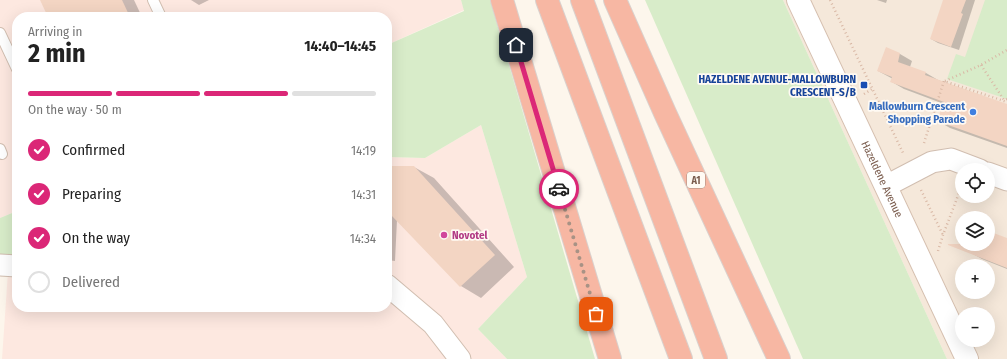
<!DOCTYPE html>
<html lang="en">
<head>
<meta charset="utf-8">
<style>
	body { margin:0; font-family:"Fira Sans Condensed",sans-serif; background:#f2f2f2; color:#222; height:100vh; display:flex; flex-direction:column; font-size:15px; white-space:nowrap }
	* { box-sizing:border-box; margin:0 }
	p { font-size:13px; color:#767676 }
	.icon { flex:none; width:22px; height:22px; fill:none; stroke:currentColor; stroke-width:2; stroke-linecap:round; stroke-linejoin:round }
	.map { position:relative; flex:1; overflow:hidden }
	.details { position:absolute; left:12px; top:12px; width:380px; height:300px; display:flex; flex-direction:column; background:#fff; border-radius:16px; box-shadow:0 4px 16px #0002 }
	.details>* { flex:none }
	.controls { position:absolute; left:955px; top:163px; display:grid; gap:8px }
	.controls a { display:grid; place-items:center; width:40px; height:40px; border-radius:50%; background:#fff; box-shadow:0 4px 16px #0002; font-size:20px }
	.pin { position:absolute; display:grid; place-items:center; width:34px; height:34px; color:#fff; margin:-17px; border-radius:8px; box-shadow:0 2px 6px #0006 }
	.courier { position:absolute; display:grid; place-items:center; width:40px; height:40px; margin:-20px; border:3px solid #db2777; border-radius:50%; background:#fff; color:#222; box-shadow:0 1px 5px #0007 }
	.overview em { font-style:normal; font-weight:700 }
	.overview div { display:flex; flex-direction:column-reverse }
	.overview { display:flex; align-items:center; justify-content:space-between; height:68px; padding:0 16px }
	h1 { font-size:26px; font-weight:700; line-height:30px }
	.bar { display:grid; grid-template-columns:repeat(4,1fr); gap:6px 4px; align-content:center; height:48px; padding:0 16px }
	.bar i { height:5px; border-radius:3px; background:#e0e0e0 }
	.bar .current { background:#db2777 }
	.bar p { grid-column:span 4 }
	ol { padding:0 16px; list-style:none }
	li { display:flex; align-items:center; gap:12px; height:44px }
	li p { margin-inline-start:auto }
	li .icon { padding:4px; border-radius:50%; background:#db2777; color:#fff; stroke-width:4 }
	li:last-child { color:#767676 }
	li i { width:22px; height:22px; border:2px solid #e0e0e0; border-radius:50% }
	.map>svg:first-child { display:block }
	.residential { fill:#f5e8da; fill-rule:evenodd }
	.commercial { fill:#fde8e0 }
	.green { fill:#d8ecc9 }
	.shadow { fill:#0003 }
	.building { fill:#f3d5c3 }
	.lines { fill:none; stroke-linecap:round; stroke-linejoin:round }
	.lane-casing { stroke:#d1beb0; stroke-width:12 }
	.street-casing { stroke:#d1beb0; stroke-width:23 }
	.secondary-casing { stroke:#d6c0b0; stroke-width:24 }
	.highway-casing { stroke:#dad1cd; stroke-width:24 }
	.path { stroke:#d9b8a5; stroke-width:2.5; stroke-dasharray:1 3; stroke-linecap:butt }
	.lane { stroke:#fff; stroke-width:10 }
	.street { stroke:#fff; stroke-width:21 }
	.secondary { stroke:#fff; stroke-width:22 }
	.highway { stroke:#f7b7a3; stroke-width:22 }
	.done { stroke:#a89285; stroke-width:4; stroke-dasharray:0 7.2 }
	.route { stroke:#db2777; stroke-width:5 }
	.transit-dot { fill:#1a4fb4; stroke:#fffaf3; stroke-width:1.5 }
	.shop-dot { fill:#3f7fe0; stroke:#fffaf3; stroke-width:1.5 }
	.hotel-dot { fill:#d1479c; stroke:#fffaf3; stroke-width:1.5 }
	.labels { text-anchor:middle; stroke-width:3.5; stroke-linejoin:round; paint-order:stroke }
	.shield { fill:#fffaf3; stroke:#a28b7f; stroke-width:1 }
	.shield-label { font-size:10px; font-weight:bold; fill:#7a5c4d }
	.transit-label { font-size:11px; font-weight:bold; fill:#164399; stroke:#fffaf3; text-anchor:end }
	.shop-label { font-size:11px; font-weight:bold; fill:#366cbe; stroke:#fffaf3; text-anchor:end }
	.street-label { font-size:11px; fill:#7a5c4d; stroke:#fffaf3 }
	.hotel-label { font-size:11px; font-weight:bold; fill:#b23c85; stroke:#fffaf3; text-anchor:start }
</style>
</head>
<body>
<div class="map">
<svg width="1007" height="359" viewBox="0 0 1007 359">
	<rect width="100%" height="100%" fill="#fdf6ec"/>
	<!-- residential -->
	<path class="residential" d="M 783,0 L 1007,0 L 1007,359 L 947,359 ZM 962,170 L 988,170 L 988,196 L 962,196 ZM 962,218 L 988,218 L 988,244 L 962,244 ZM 962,266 L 988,266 L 988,292 L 962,292 ZM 962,314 L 988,314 L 988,340 L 962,340 Z"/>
	<!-- commercial -->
	<g class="commercial">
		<polygon points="0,0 461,0 464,10 387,45 387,17 17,17 17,211 0,218"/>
		<polygon points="481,125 527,277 478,329 507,359 2,359 9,257 17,257 17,307 387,307 387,157 425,158"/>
	</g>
	<!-- green -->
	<g class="green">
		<polygon points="461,0 490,0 595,359 507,359 478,329 527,277 481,125 425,158 387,157 387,45 464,11"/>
		<polygon points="645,0 783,0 947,359 803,359"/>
		<polygon points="985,0 1007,0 1007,99 947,79 956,54 965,57"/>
		<polygon points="17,211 17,257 0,256 0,218"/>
	</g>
	<!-- shadow -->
	<g class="shadow">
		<polygon points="41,0 134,0 142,17 49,17"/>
		<polygon points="191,0 209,0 199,5"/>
		<polygon points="877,0 887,0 886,3"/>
		<polygon points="944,0 975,0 959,50 938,43 931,39"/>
		<polygon points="886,49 900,54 912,61 910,67 926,73 938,80 1007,105 1007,148 950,128 938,121 944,104 904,89 892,82 893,79 878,71"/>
		<polygon points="387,167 414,167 434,178 514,267 481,298 461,286 397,220 395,261 387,260"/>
		<polygon points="988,232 1007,239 1007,269 982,259 973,254 977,244 988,244"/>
	</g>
	<!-- building -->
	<g class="building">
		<polygon points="40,0 122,0 130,17 48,17"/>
		<polygon points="943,0 966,0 961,13 963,14 951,47 930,39"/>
		<polygon points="886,47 900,53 898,62 926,72 925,75 1007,104 1007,146 937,121 944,102 890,82 892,77 877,71"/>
		<polygon points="387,166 414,166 495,255 460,287 391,215 387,215"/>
		<polygon points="988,231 1007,238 1007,268 948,245 948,244 988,244"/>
	</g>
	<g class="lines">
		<defs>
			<g id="lane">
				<polyline points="153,0 161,17"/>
				<polyline points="0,33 17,69"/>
				<polyline points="0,149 2,154"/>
			</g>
			<g id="street">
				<polyline points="988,173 1007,180"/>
				<polyline points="886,186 932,162 951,159 980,170"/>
				<polyline points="0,265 17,266"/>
				<polyline points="387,285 433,324 460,359"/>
			</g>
			<g id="secondary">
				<path id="s1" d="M 798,0 L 967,359"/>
			</g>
			<g id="highway">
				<polyline points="502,0 610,359"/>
				<polyline points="547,0 681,359"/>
				<polyline points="582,0 716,359"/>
				<polyline points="615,0 665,113 779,359"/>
			</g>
		</defs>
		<!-- lane casing -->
		<use href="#lane" class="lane-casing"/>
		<!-- street casing -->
		<use href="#street" class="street-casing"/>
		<!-- secondary casing -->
		<use href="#secondary" class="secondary-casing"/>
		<!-- highway casing -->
		<use href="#highway" class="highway-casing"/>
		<!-- path -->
		<g class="path">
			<polyline points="830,0 904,155"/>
			<polyline points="981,65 1004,100 1007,99"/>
			<polyline points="945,81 981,65 1007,50"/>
			<polyline points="864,94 872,89"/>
			<polyline points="924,143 944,81 1007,102"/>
			<polyline points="921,190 943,235"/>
			<polyline points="938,251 943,235 962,185"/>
		</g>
		<!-- lane -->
		<use href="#lane" class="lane"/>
		<!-- street -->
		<use href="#street" class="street"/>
		<!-- secondary -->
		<use href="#secondary" class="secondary"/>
		<!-- highway -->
		<use href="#highway" class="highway"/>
	</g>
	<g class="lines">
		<!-- done -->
		<polyline class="done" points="559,189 596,314"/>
		<!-- route -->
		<polyline class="route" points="516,45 559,189"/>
	</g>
	<!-- markers -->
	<rect class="transit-dot" x="860" y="81" width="8" height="8" rx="2"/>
	<circle class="shop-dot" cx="973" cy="112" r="4"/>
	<circle class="hotel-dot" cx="444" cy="235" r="4"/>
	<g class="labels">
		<!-- shield labels -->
		<rect class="shield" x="687" y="172" width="18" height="16" rx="3"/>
		<g class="shield-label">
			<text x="696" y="184">A1</text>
		</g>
		<!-- transit labels -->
		<g class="transit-label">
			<text x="856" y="83">HAZELDENE AVENUE-MALLOWBURN<tspan x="856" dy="13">CRESCENT-S/B</tspan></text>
		</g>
		<!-- shop labels -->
		<g class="shop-label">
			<text x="965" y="110">Mallowburn Crescent<tspan x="965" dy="13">Shopping Parade</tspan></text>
		</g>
		<!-- street labels -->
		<g class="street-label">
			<text dy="4" stroke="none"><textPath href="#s1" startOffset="198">Hazeldene Avenue</textPath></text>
		</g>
		<!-- hotel labels -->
		<g class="hotel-label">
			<text x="452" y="239">Novotel</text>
		</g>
	</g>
</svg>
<div class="controls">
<a><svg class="icon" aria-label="locate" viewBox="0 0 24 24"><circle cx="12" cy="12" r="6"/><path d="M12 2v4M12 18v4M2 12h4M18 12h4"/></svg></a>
<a><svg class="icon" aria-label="layers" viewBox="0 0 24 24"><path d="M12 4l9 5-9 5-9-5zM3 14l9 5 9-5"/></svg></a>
<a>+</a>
<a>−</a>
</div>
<div class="pin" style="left:596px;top:314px;background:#ea580c"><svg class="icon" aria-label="bag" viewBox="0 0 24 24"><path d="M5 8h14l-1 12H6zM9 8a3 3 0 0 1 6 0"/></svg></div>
<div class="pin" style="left:516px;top:45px;background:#1f2937"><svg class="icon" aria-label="home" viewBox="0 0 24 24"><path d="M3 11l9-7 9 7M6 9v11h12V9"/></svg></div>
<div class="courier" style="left:559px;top:189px"><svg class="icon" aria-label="car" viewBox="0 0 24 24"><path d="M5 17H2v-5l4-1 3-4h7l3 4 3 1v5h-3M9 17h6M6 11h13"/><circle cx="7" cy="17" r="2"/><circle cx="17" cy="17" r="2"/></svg></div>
<section class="details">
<div class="overview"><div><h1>2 min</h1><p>Arriving in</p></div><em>14:40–14:45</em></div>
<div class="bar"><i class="current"></i><i class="current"></i><i class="current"></i><i></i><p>On the way · 50 m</p></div>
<ol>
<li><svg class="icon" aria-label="check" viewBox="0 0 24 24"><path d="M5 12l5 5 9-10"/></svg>Confirmed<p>14:19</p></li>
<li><svg class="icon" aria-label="check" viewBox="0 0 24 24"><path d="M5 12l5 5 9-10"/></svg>Preparing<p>14:31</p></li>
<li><svg class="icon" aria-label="check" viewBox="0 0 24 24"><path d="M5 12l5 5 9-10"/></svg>On the way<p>14:34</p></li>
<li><i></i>Delivered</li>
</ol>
</section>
</div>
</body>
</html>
